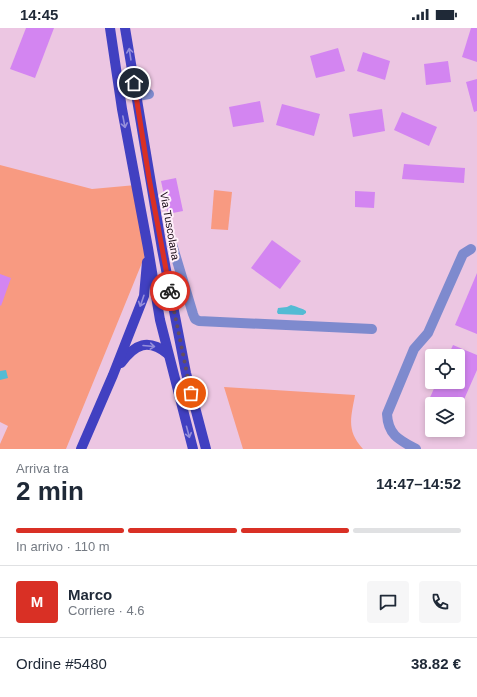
<!DOCTYPE html>
<html lang="it">
<head>
<meta charset="utf-8">
<style>
	body { margin:0; font-family:Arial,sans-serif; background:#f6f6f7; color:#1f2937; height:100vh; display:flex; flex-direction:column; font-size:15px; white-space:nowrap }
	* { box-sizing:border-box; margin:0 }
	p { font-size:13px; color:#747a83 }
	.icon { flex:none; width:22px; height:22px; fill:none; stroke:currentColor; stroke-width:2; stroke-linecap:round; stroke-linejoin:round }
	.map { position:relative; height:421px; overflow:hidden }
	.panel { display:flex; flex-direction:column; background:#fff; flex:1 }
	.panel>* { flex:none }
	.tools { position:absolute; left:425px; top:321px; display:grid; gap:8px }
	.tools a { display:grid; place-items:center; width:40px; height:40px; border-radius:4px; background:#fff; box-shadow:0 2px 6px #0003; font-size:20px }
	.pin { position:absolute; display:grid; place-items:center; width:34px; height:34px; color:#fff; margin:-17px; border:2px solid #fff; border-radius:50%; box-shadow:0 1px 4px #0007 }
	.courier { position:absolute; display:grid; place-items:center; width:40px; height:40px; margin:-20px; border:3px solid #d93025; border-radius:50%; background:#fff; color:#222; box-shadow:0 1px 5px #0007 }
	.summary em { font-style:normal; font-weight:600 }
	.summary div { display:flex; flex-direction:column-reverse }
	.summary { display:flex; align-items:center; justify-content:space-between; height:68px; padding:0 16px }
	h1 { font-size:26px; font-weight:600; line-height:30px }
	.bar { display:grid; grid-template-columns:repeat(4,1fr); gap:6px 4px; align-content:center; height:48px; padding:0 16px }
	.bar i { height:5px; border-radius:3px; background:#e0e1e3 }
	.bar .on { background:#d93025 }
	.bar p { grid-column:span 4 }
	.line { display:flex; align-items:center; gap:10px; padding:0 16px; border-top:1px solid #e0e1e3 }
	.line div { flex:1 }
	.round { display:grid; place-items:center; flex:none; width:42px; height:42px; border-radius:4px; background:#f6f6f7 }
	.status { display:flex; justify-content:space-between; align-items:center; height:28px; padding:0 20px; background:#fff; direction:ltr }
	.status svg { height:11px; fill:currentColor }
	.map>svg:first-child { display:block }
	.green { fill:#f89a81 }
	.water { fill:#53bbd4 }
	.building { fill:#d385f1 }
	.lines { fill:none; stroke-linecap:round; stroke-linejoin:round }
	.minor { stroke:#7e8ace; stroke-width:10 }
	.major { stroke:#4140c1; stroke-width:10 }
	.oneway { stroke:#968fdb }
	.done { stroke:#644e5e; stroke-width:4; stroke-dasharray:0 7.2 }
	.route { stroke:#d93025; stroke-width:5 }
	.labels { text-anchor:middle; stroke-width:4; stroke-linejoin:round; paint-order:stroke }
	.street-label { font-size:11px; fill:#1a0e17; stroke:#ffeffa }
</style>
</head>
<body>
<div class="status"><b>14:45</b><svg viewBox="0 0 49 12"><path d="M0 12V9h3v3zM5 12V6h3v6zM10 12V3h3v9zM15 12V0h3v12zM26 1h20v11H26zM47 4h2v5h-2z"/></svg></div>
<div class="map">
<svg width="477" height="421" viewBox="0 0 477 421">
	<rect width="100%" height="100%" fill="#ecc6e2"/>
	<!-- green -->
	<g class="green">
		<polygon points="0,137 92,161 136,157 148,220 66,421 0,421 0,416 8,398 0,394"/>
		<polygon points="214,162 232,164 228,202 211,201"/>
		<path d="M 224,359 L 355,367 C 351,390 346,402 363,421 L 243,421 Z"/>
	</g>
	<!-- water -->
	<g class="water">
		<path d="M 291,277 C 294,278 304,281 306,283 L 306,285 L 303,287 L 278,286 L 277,284 L 278,280 L 287,279 Z"/>
		<polygon points="6,342 8,350 0,352 0,343"/>
	</g>
	<!-- building -->
	<g class="building">
		<polygon points="26,0 54,0 35,50 10,41"/>
		<polygon points="471,0 477,0 477,34 462,29"/>
		<polygon points="338,20 345,43 316,50 310,28"/>
		<polygon points="363,24 390,33 385,52 357,43"/>
		<polygon points="448,33 451,54 426,57 424,36"/>
		<polygon points="477,51 477,83 474,84 466,54"/>
		<polygon points="260,73 264,94 233,99 229,79"/>
		<polygon points="282,76 320,86 314,108 276,97"/>
		<polygon points="382,81 385,103 353,109 349,86"/>
		<polygon points="402,84 437,99 429,118 394,102"/>
		<polygon points="404,136 465,140 464,155 402,151"/>
		<polygon points="176,150 183,183 168,186 161,153"/>
		<polygon points="355,163 375,164 374,180 355,179"/>
		<polygon points="272,212 301,233 280,261 251,240"/>
		<polygon points="477,245 477,306 455,297"/>
		<polygon points="0,246 11,250 1,278 0,277"/>
		<polygon points="453,317 477,327 477,342 462,376 427,376 437,354 458,354 458,328 448,328"/>
	</g>
	<g class="lines">
		<!-- minor -->
		<g class="minor">
			<polyline points="137,68 149,66"/>
			<polyline points="172,216 193,286 195,291 199,293 372,301"/>
			<path d="M 416,421 C 399,412 388,407 387,386 L 414,321 L 428,305 L 463,226 L 471,221"/>
		</g>
		<!-- major -->
		<g class="major">
			<polyline points="110,0 122,81 148,220 160,292 193,421"/>
			<polyline points="125,0 162,221 186,345 206,421"/>
			<path d="M 121,335 C 135,316 148,310 168,326"/>
			<polyline points="81,421 113,347 144,268 147,234"/>
		</g>
	</g>
	<!-- one-way arrows -->
	<defs><path id="oneway-shaft" d="M-6 0H5M1.5-3L5.5 0L1.5 3" fill="none" stroke-width="1.6" stroke-linecap="round" stroke-linejoin="round"/></defs>
	<g class="oneway">
		<use href="#oneway-shaft" transform="translate(130 26) rotate(-99)"/>
		<use href="#oneway-shaft" transform="translate(124 94) rotate(79)"/>
		<use href="#oneway-shaft" transform="translate(142 273) rotate(109)"/>
		<use href="#oneway-shaft" transform="translate(149 318) rotate(5)"/>
		<use href="#oneway-shaft" transform="translate(188 404) rotate(75)"/>
	</g>
	<g class="lines">
		<!-- done -->
		<polyline class="done" points="170,263 191,365"/>
		<!-- route -->
		<polyline class="route" points="134,55 149,150 170,263"/>
	</g>
	<g class="labels">
		<!-- street labels -->
		<g class="street-label">
			<text transform="translate(170 198) rotate(80)" y="4">Via Tuscolana</text>
		</g>
	</g>
</svg>
<div class="tools">
<a><svg class="icon" aria-label="locate" viewBox="0 0 24 24"><circle cx="12" cy="12" r="6"/><path d="M12 2v4M12 18v4M2 12h4M18 12h4"/></svg></a>
<a><svg class="icon" aria-label="layers" viewBox="0 0 24 24"><path d="M12 4l9 5-9 5-9-5zM3 14l9 5 9-5"/></svg></a>
</div>
<div class="pin" style="left:191px;top:365px;background:#ea580c"><svg class="icon" aria-label="bag" viewBox="0 0 24 24"><path d="M5 8h14l-1 12H6zM9 8a3 3 0 0 1 6 0"/></svg></div>
<div class="pin" style="left:134px;top:55px;background:#1f2937"><svg class="icon" aria-label="home" viewBox="0 0 24 24"><path d="M3 11l9-7 9 7M6 9v11h12V9"/></svg></div>
<div class="courier" style="left:170px;top:263px"><svg class="icon" aria-label="bike" viewBox="0 0 24 24"><circle cx="6" cy="16" r="4"/><circle cx="18" cy="16" r="4"/><path d="M6 16l4-8h5l3 8M10 8l3 8H6M13 5h3"/></svg></div>
</div>
<section class="panel">
<div class="summary"><div><h1>2 min</h1><p>Arriva tra</p></div><em>14:47–14:52</em></div>
<div class="bar"><i class="on"></i><i class="on"></i><i class="on"></i><i></i><p>In arrivo · 110 m</p></div>
<div class="line" style="height:72px"><b class="round" style="background:#d93025;color:#fff">M</b><div><b>Marco</b><p>Corriere · 4.6</p></div><a class="round"><svg class="icon" aria-label="chat" viewBox="0 0 24 24"><path d="M4 5h16v11H9l-5 4z"/></svg></a><a class="round"><svg class="icon" aria-label="phone" viewBox="0 0 24 24"><path d="M5 4h4l2 5-3 2q2 4 5 5l2-3 5 2v4C11 20 4 13 5 4z"/></svg></a></div>
<div class="line" style="height:52px"><div>Ordine #5480</div><b>38.82 €</b></div>
</section>
</body>
</html>
